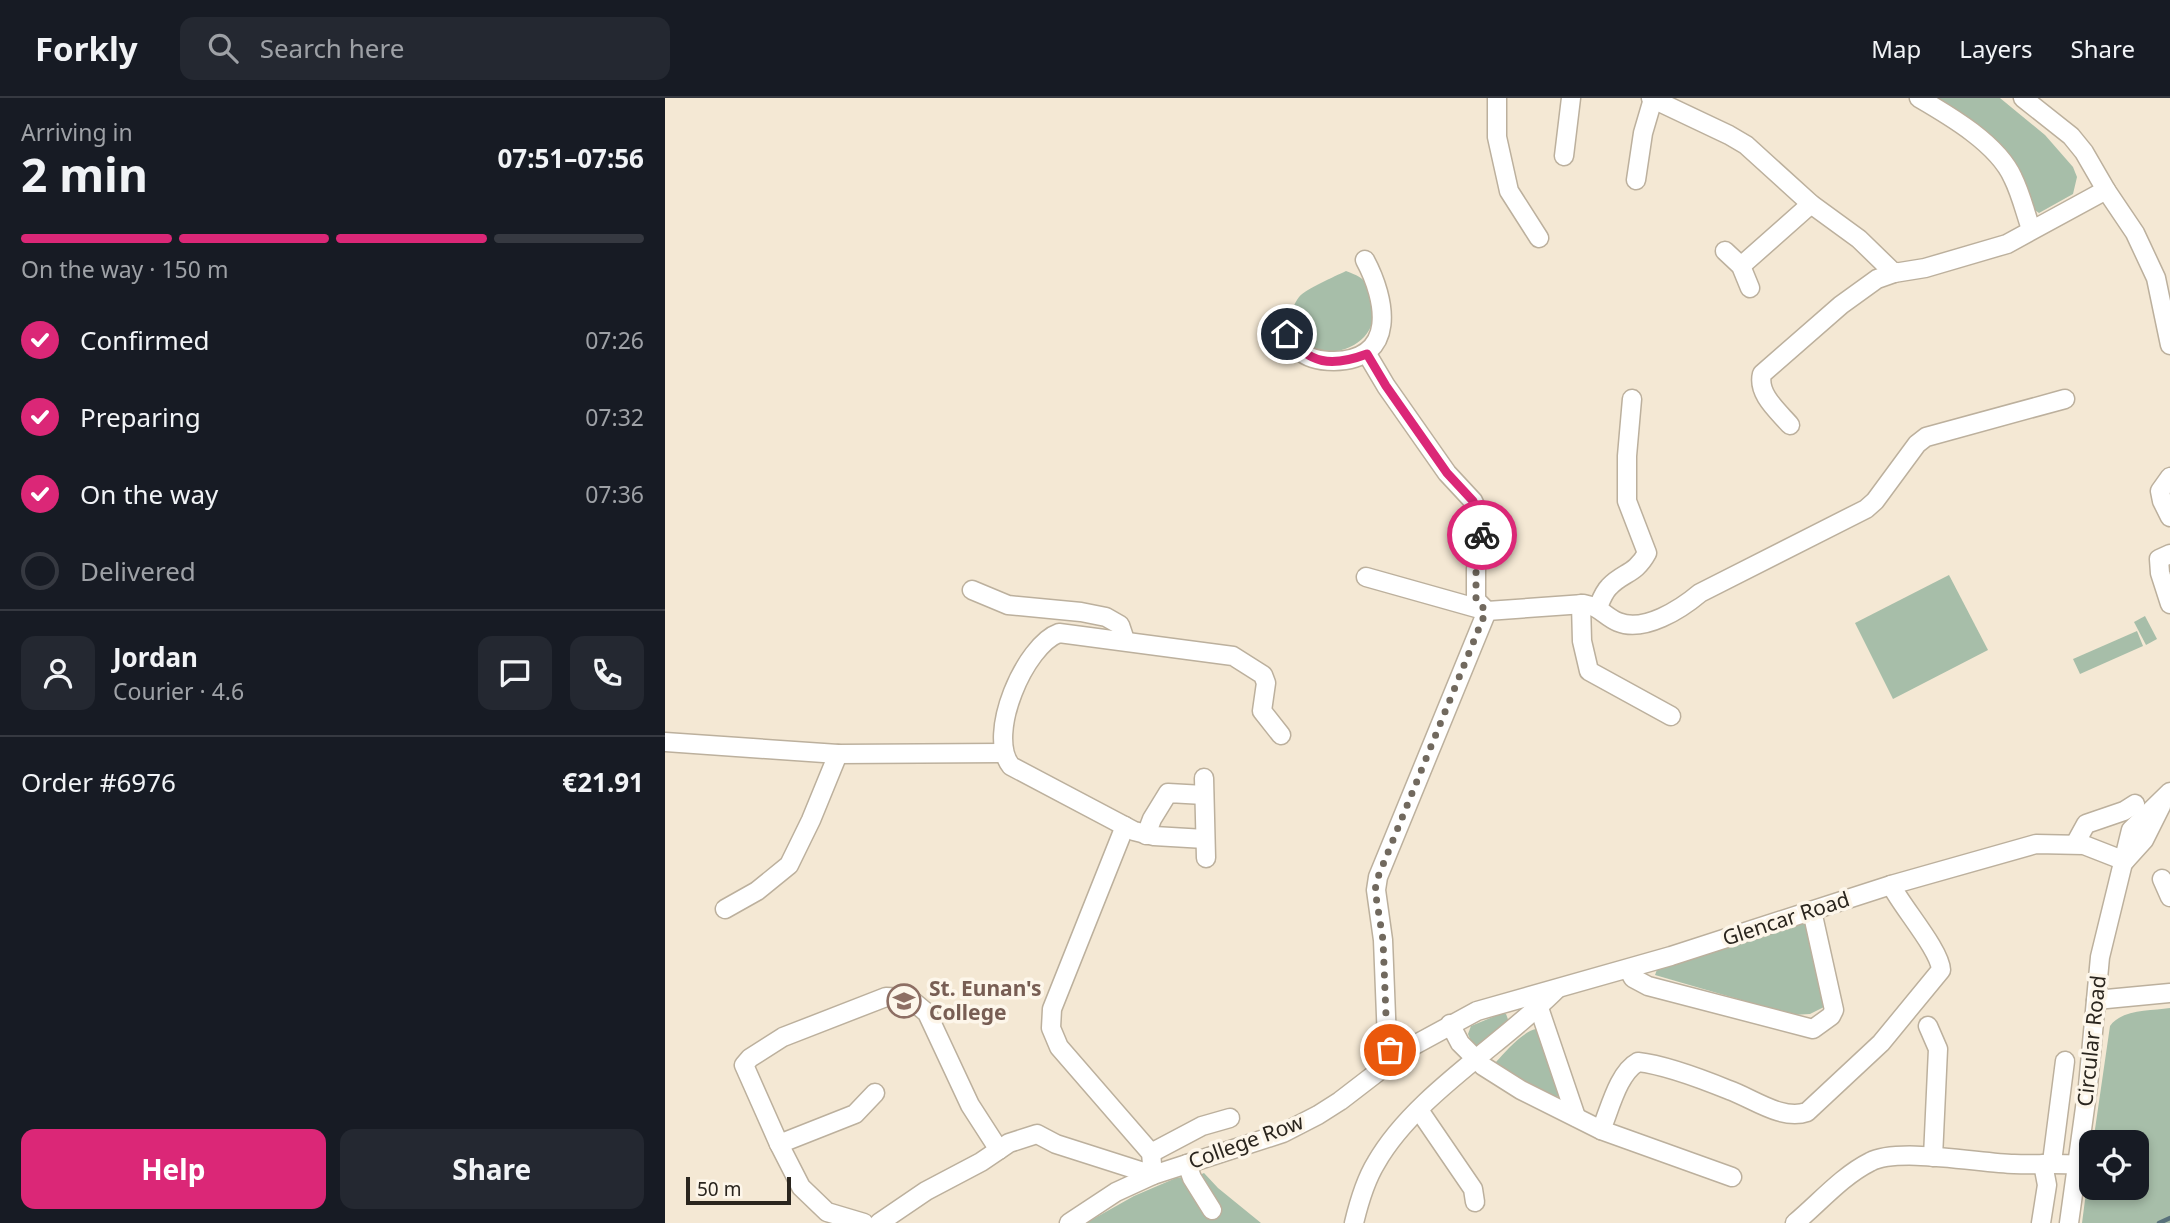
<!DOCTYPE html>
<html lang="en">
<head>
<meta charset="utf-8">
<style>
	body { margin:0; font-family:"Noto Sans",sans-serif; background:#242831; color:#f1f3f6; height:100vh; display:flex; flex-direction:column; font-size:26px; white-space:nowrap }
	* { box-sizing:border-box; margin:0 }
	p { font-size:23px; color:#9ea1a6 }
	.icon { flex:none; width:38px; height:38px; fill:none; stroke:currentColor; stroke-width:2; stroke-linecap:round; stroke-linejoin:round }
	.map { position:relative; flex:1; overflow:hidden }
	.side { display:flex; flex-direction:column; background:#171b24; width:665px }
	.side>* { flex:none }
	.fabs { position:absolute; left:1414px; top:1032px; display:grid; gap:14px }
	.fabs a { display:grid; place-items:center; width:70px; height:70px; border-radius:14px; background:#171b24; box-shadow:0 4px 10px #0003; font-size:35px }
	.scale { position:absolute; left:21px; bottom:18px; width:105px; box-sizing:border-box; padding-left:7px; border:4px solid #2a251e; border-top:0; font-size:19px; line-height:24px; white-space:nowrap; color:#2a251e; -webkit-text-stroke:5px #fdf6ea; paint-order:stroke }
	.pin { position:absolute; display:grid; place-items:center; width:60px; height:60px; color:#fff; margin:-30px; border:4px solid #fff; border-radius:50%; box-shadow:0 2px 7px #0007 }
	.courier { position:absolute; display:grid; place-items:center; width:70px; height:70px; margin:-35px; border:5px solid #db2777; border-radius:50%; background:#fff; color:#222; box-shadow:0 2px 9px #0007 }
	.overview em { font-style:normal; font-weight:700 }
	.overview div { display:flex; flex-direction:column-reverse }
	.overview { display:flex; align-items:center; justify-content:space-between; height:119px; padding:0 21px }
	h1 { font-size:46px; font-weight:700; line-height:52px }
	.bar { display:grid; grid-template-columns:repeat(4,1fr); gap:10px 7px; align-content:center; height:84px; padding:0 21px }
	.bar i { height:9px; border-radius:5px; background:#363941 }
	.bar .on { background:#db2777 }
	.bar p { grid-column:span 4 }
	.line { display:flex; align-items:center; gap:18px; padding:0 21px; border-top:2px solid #363941 }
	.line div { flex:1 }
	.round { display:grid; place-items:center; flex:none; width:74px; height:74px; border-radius:14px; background:#242831 }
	ol { padding:0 21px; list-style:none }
	li { display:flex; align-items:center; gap:21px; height:77px }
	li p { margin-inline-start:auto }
	li .icon { padding:7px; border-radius:50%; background:#db2777; color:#fff; stroke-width:4 }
	li:last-child { color:#9ea1a6 }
	li i { width:38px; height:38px; border:4px solid #363941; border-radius:50% }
	.cta { display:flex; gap:14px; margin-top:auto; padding:14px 21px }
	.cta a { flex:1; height:80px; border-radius:14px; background:#db2777; color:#fff; font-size:28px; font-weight:700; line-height:80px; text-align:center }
	.cta a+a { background:#242831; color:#f1f3f6 }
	header { display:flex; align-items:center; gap:42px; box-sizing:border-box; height:98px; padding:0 35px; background:#171b24; border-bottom:2px solid #363941 }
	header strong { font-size:33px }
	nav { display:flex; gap:38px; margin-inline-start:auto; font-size:24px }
	.search { width:490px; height:63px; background:#242831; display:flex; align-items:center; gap:18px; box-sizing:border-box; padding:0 24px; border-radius:14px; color:#9ea1a6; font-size:26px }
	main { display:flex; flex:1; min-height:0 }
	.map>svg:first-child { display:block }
	.green { fill:#a7bea9 }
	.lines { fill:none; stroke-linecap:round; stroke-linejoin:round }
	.stream { stroke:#58717b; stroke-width:4.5 }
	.minor-casing { stroke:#bcb09d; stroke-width:21 }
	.minor { stroke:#fff; stroke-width:18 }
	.done { stroke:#71695e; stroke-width:7; stroke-dasharray:0 12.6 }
	.route { stroke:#db2777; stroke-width:9 }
	.labels { text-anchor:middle; stroke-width:7; stroke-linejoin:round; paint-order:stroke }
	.street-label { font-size:21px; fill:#2a251e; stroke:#fdf6ea }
	.education-label { font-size:21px; font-weight:bold; fill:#785e54; stroke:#fdf6ea; text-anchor:start }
</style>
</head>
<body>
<header>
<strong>Forkly</strong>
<div class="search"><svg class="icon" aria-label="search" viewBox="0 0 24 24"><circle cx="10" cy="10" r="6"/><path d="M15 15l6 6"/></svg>Search here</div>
<nav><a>Map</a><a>Layers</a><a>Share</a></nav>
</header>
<main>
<section class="side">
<div class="overview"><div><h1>2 min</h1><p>Arriving in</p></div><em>07:51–07:56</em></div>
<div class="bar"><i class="on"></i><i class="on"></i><i class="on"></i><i></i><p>On the way · 150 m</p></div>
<ol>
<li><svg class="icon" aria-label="check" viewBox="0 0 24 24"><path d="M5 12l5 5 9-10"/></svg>Confirmed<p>07:26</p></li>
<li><svg class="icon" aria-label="check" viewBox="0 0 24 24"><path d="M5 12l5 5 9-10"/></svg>Preparing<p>07:32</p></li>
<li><svg class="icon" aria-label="check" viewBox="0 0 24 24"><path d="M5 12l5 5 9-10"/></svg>On the way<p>07:36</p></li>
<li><i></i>Delivered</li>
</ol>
<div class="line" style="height:126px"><a class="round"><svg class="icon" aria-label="person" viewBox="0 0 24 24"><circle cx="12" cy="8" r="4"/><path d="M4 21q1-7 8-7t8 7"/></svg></a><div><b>Jordan</b><p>Courier · 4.6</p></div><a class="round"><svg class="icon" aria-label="chat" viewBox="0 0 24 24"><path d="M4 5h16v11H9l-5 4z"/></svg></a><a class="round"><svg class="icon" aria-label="phone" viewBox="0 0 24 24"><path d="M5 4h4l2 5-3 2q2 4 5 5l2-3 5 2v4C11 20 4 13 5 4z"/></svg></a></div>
<div class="line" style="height:91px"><div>Order #6976</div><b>€21.91</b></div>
<div class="cta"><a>Help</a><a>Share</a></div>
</section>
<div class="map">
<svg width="1505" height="1125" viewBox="0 0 1505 1125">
	<rect width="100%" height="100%" fill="#f4e8d4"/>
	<!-- green -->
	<g class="green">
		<path d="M 1272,0 L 1335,0 L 1380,37 L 1408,69 L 1412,79 L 1408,96 L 1374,115 L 1367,110 C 1362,92 1357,73 1346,59 C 1326,34 1294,22 1272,0 Z"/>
		<path d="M 681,173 C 703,181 704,186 708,208 C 716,259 632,271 627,225 C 626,215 628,207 634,199 C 642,190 669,179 681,173 Z"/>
		<polygon points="1284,477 1323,552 1228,601 1190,525"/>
		<polygon points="1480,518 1492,541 1481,547 1469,524"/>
		<polygon points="1472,533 1478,548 1415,576 1408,561"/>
		<polygon points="1142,824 1161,908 1145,916 1128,917 990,877 994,866"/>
		<path d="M 1505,910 L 1505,1125 L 1417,1125 L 1426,1056 L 1426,1090 L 1472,1090 L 1472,1045 L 1428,1045 L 1445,928 C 1457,911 1485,913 1505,910 Z"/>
		<polygon points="835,916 841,916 844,924 812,950 808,948 803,936 806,928"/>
		<path d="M 871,931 L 875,933 L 896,999 L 886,998 L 831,970 L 831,964 C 841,953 857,934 871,931 Z"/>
		<polygon points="539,1075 553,1090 596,1125 421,1125 469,1098 511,1080 518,1079 523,1082"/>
	</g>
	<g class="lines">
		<!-- stream -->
		<polyline class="stream" points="1494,1125 1505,1120"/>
		<defs>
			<g id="minor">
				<polyline points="832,0 832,39 844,93 874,140"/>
				<polyline points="986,0 1064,37 1081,47 1146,106 1194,141 1229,175 1260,170 1342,146 1441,92 1419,54 1406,38 1358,0"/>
				<path d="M 1254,0 C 1285,18 1333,46 1348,80 C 1356,96 1360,114 1366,131"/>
				<polyline points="899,58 906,0"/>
				<polyline points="971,82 978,35 988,1"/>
				<polyline points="1441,92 1470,135 1491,180 1505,247"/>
				<polyline points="1060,153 1076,168 1085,190"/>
				<polyline points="1076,168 1146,106"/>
				<path d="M 613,220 C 619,230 625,243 634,252 C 643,261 656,263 669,263 C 733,262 721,201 700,162"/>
				<polyline points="702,256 721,288 782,375 808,403 814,416 817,437 811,471 811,502 822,513"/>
				<path d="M 1125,327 C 1113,313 1092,296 1097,276 L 1176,207 L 1212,181 L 1229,175"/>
				<polyline points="1505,379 1495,393 1497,403 1505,419"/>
				<polyline points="1505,456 1494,461 1495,475 1505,506"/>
				<path d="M 701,479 L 822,513 L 919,506 C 936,509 939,518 953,524 C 979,535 1016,511 1035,495 L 1201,411 L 1210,403 L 1252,346 L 1261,339 L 1400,301"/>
				<polyline points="307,492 343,507 416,514 441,519 455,527 460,542"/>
				<polyline points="916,506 917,543 924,573 1006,618"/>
				<path d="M 933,509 C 936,502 939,494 944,489 C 958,474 970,477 982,455 L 962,403 L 962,358 L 967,301"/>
				<polyline points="0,644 173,656 338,655"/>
				<polyline points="539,680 541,760"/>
				<polyline points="481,737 487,721 503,695 539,697"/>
				<path d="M 540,741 L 489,738 L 469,733 L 346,668 C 321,637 360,547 394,535 L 568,558 L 598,577 L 601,585 L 597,613 L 616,637"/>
				<polyline points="1410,746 1421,726 1459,713 1470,706"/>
				<polyline points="1460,763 1479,742 1496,708"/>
				<polyline points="1497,781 1505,799"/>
				<polyline points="60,811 92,793 124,767 146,722 173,656"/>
				<polyline points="963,871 968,880 983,888 1148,931 1166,918 1169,912 1147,813"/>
				<polyline points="1431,902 1505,895"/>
				<polyline points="874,910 911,1019"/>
				<polyline points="785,926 795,945 818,968 856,992 936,1032 1067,1079"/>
				<polyline points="1263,928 1273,951 1268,1059"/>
				<polyline points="730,959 722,943 718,842 711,792 713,779 822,513"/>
				<polyline points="754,1012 808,1091 810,1104"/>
				<path d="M 936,1032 C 945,1011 953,975 973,964 C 1001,967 1037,981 1064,992 C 1087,1000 1117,1023 1142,1014 L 1216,945 L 1276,872 C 1275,852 1237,809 1226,787"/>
				<polyline points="114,1046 79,967 85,960 118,939 221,899 244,900 262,915 305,1007 334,1052"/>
				<polyline points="486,1055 537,1028 565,1020"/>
				<polyline points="1387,1064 1400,963"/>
				<polyline points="522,1066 527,1080 547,1112"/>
				<polyline points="199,1125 162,1114 136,1089 114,1046 190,1016 210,995"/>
				<polyline points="214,1125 261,1093 316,1064 344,1045 372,1036 391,1046 488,1077 486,1055 394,949 386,930 387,911 460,728"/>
				<polyline points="404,1125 451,1094 488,1077 618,1035 653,1017 675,1003 744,950 812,913 1006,858 1226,787 1371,746 1419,747 1460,763"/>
				<path d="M 689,1125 C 694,1104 700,1083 711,1065 C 749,998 838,946 892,891"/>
				<path d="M 1130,1125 C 1154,1105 1177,1078 1205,1064 C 1233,1049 1314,1065 1349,1066 C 1371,1067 1391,1065 1413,1067"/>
				<polyline points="1376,1125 1382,1087 1378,1066"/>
				<polyline points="1404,1125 1423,988 1435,859 1466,732 1505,694"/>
			</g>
		</defs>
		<!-- minor casing -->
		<use href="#minor" class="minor-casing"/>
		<!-- minor -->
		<use href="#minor" class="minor"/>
	</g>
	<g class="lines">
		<!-- done -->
		<polyline class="done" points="725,952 722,943 718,842 710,792 713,779 821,513 811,502 811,471 817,437"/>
		<!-- route -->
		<path class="route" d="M 622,236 C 644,267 667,269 702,256 L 721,288 L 782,375 L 808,403 L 817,427 L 817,437"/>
	</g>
	<!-- icons -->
	<defs>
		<symbol id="school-ring" viewBox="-11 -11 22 22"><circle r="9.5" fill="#fdf6ea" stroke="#8d6e63" stroke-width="1.5"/><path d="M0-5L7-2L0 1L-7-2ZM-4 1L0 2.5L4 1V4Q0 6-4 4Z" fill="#8d6e63"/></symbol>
	</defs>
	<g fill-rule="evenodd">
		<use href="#school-ring" x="220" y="884" width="38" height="38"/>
	</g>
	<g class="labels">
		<!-- street labels -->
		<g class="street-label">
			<text transform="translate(1121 821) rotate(-18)" y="7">Glencar Road</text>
			<text transform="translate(1427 943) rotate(-84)" y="7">Circular Road</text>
			<text transform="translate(581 1044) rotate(-20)" y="7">College Row</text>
		</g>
		<!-- education labels -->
		<g class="education-label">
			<text x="264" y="898">St. Eunan's<tspan x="264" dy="24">College</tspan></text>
		</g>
	</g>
</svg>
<div class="fabs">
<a><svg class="icon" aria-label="locate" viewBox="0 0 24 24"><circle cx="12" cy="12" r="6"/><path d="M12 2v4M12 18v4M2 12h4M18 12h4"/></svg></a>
</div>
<div class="scale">50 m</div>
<div class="pin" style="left:725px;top:952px;background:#ea580c"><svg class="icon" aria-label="bag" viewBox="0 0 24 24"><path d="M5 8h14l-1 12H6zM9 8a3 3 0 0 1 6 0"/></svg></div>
<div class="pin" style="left:622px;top:236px;background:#1f2937"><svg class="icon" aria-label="home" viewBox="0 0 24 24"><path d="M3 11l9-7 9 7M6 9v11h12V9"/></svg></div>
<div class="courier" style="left:817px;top:437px"><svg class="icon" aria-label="bike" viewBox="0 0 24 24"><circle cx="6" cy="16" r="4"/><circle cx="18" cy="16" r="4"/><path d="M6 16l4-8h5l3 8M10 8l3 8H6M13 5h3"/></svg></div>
</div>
</main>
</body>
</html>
